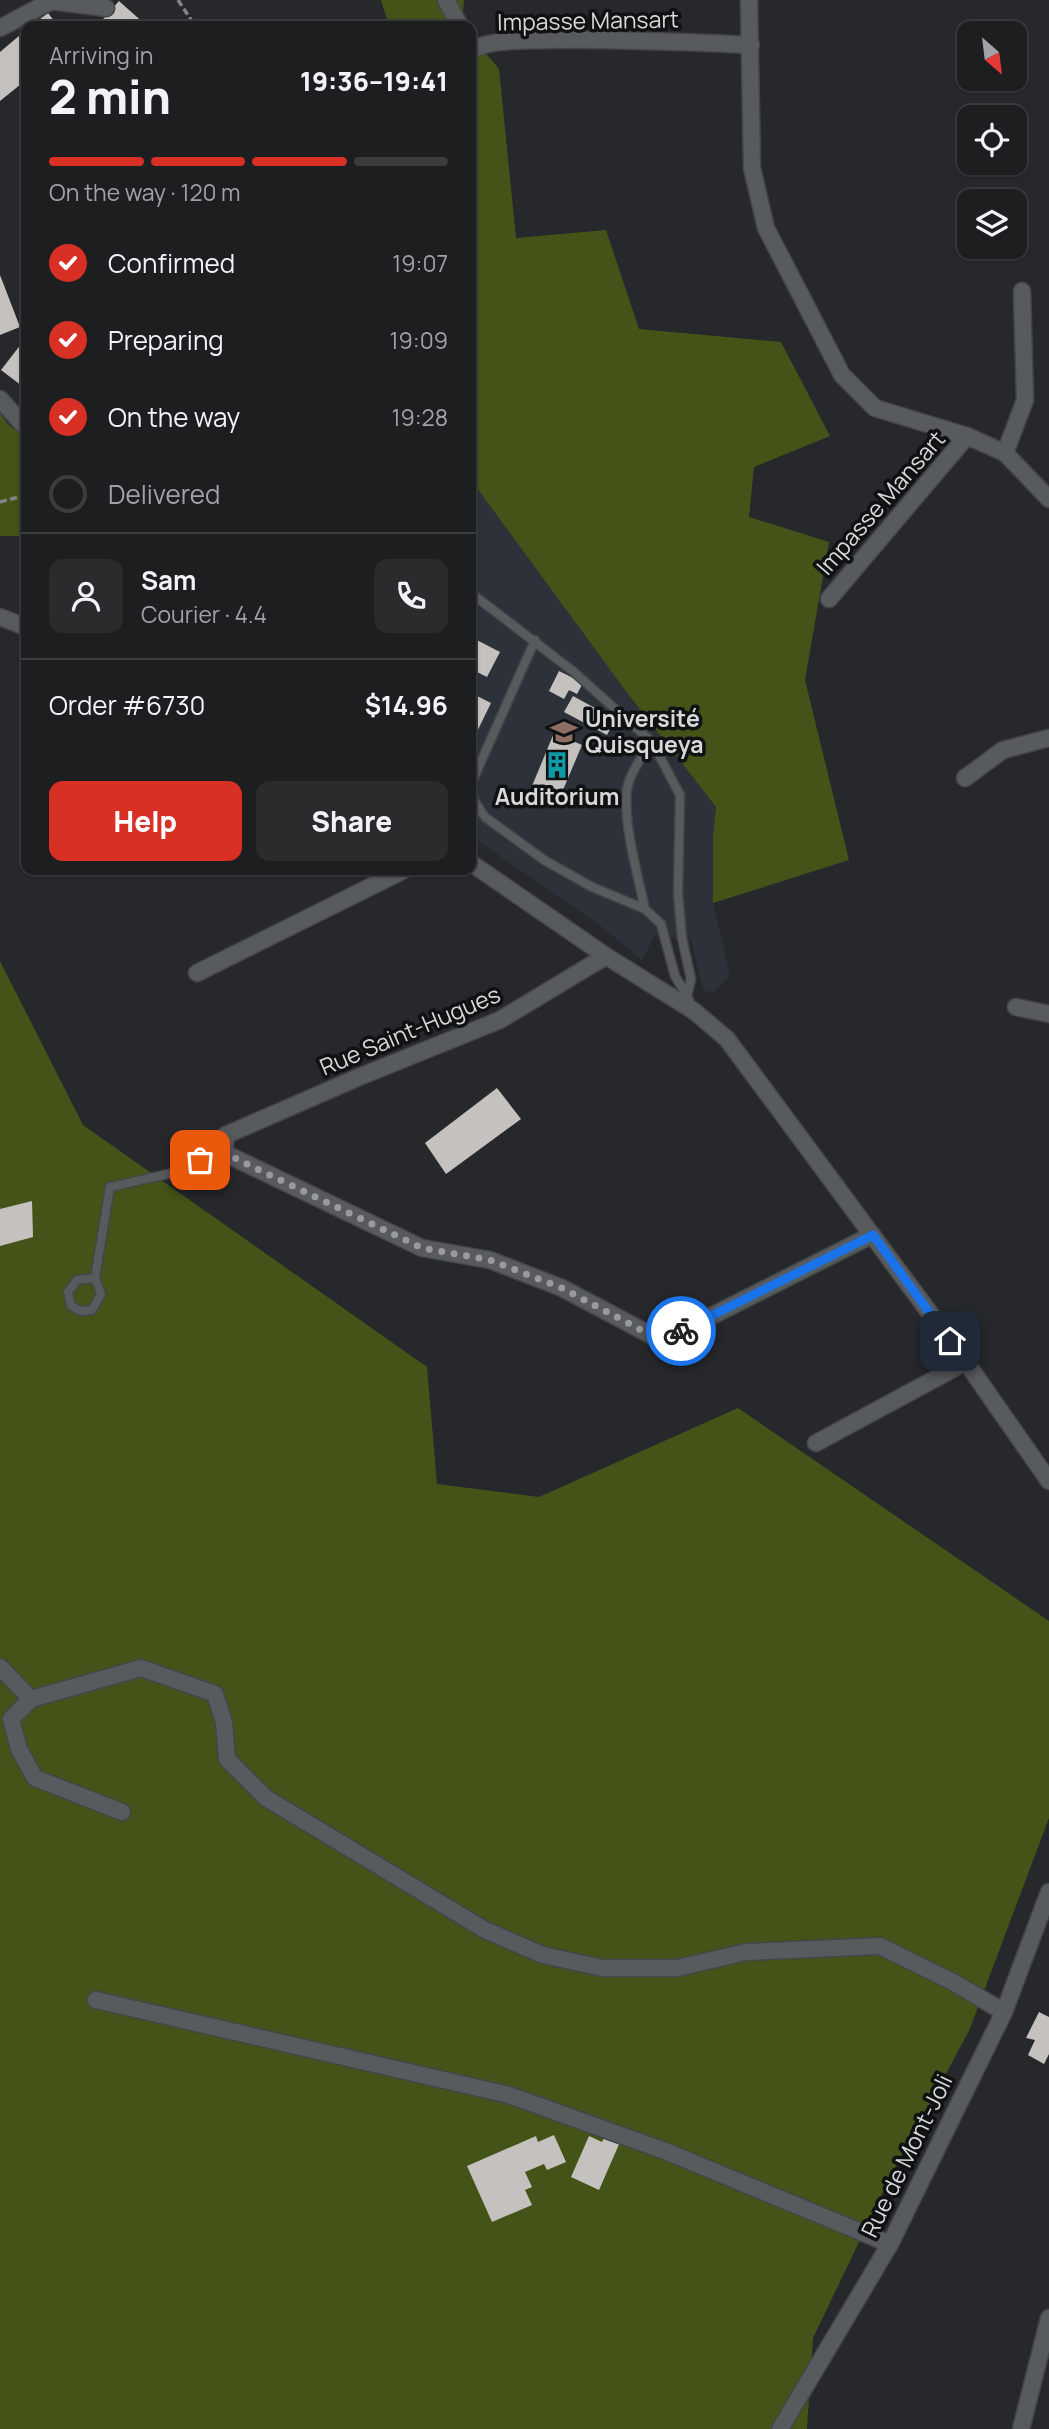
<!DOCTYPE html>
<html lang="en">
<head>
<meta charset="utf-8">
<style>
	body { margin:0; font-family:Manrope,sans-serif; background:#292b2d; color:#f1f3f6; height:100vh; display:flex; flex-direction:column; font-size:26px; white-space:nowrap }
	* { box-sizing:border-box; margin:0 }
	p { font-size:23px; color:#a0a2a5 }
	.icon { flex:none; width:38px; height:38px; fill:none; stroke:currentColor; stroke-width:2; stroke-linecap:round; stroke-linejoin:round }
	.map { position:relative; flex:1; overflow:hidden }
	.side { position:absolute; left:21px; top:21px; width:455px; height:854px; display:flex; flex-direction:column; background:#1c1e20; border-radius:14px; box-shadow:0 2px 5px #0004,0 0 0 2px #3a3c3e }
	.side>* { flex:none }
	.needle { width:46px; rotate:152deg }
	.fabs { position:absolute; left:957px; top:21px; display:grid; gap:14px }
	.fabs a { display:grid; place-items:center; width:70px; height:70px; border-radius:14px; background:#1c1e20; box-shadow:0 2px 5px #0004,0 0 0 2px #3a3c3e; font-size:35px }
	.pin { position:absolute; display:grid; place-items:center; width:60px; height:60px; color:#fff; margin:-30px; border-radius:14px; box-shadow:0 4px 10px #0006 }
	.courier { position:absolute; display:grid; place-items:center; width:70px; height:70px; margin:-35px; border:5px solid #1a73e8; border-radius:50%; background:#fff; color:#222; box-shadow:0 2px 9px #0007 }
	.headline em { font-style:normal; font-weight:800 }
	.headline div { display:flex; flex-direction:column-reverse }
	.headline { display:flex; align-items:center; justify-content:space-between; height:119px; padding:0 28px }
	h1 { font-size:46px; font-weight:800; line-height:52px }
	.bar { display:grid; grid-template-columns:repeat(4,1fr); gap:10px 7px; align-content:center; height:84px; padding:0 28px }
	.bar i { height:9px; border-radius:5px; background:#3a3c3e }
	.bar .active { background:#d93025 }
	.bar p { grid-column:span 4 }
	.line { display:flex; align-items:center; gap:18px; padding:0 28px; border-top:2px solid #3a3c3e }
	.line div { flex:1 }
	.round { display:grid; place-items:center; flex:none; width:74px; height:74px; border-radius:14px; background:#292b2d }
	ol { padding:0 28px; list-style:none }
	li { display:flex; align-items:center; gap:21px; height:77px }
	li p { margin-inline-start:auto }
	li .icon { padding:7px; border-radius:50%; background:#d93025; color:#fff; stroke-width:4 }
	li:last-child { color:#a0a2a5 }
	li i { width:38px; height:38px; border:4px solid #3a3c3e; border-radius:50% }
	.button { display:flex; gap:14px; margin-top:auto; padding:14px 28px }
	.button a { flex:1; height:80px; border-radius:14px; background:#d93025; color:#fff; font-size:28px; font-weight:800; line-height:80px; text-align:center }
	.button a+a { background:#292b2d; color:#f1f3f6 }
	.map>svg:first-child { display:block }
	.built { fill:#2d323a }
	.forest { fill:#445418 }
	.building { fill:#c5c1be }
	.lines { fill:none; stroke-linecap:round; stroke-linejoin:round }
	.lane-casing { stroke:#434547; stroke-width:11 }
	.street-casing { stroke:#434547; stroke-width:19 }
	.path { stroke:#828486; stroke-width:3.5; stroke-dasharray:7 3.5; stroke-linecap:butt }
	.lane { stroke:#585b5e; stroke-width:8 }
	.street { stroke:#585b5e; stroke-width:16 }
	.done { stroke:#989a9d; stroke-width:7; stroke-dasharray:0 12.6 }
	.route { stroke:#1a73e8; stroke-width:9 }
	.labels { text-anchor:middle; stroke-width:7; stroke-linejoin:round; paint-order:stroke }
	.street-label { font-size:23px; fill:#d6d8da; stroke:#101112 }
	.poi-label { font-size:23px; font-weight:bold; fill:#d6d8da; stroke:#101112; text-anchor:start }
</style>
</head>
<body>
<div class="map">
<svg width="1049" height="2429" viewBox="0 0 1049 2429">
	<rect width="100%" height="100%" fill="#26282b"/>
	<!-- built -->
	<polygon class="built" points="471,480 625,690 716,807 713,836 713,903 730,975 713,993 703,990 691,940 655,935 642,960 597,923 471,836"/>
	<!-- forest -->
	<g class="forest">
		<polygon points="381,0 464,0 462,26 389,26"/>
		<polygon points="471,36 499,69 516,238 606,230 639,329 781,342 830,436 754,467 749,517 829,542 805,680 849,860 713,903 713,836 716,807 625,690 471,480"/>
		<polygon points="0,413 7,423 26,440 26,536 0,536"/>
		<polygon points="0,961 83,1125 427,1367 437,1484 539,1497 738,1408 1049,1621 1049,1818 969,2031 893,2171 813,2338 807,2429 0,2429"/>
	</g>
	<!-- building -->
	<g class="building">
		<polygon points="119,1 147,26 97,26"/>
		<polygon points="48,13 58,26 31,26"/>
		<polygon points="26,30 26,80 0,101 0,52"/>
		<polygon points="0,275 20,327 0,335"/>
		<polygon points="25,339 26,340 26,389 1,370"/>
		<polygon points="471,637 500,652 487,677 471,669"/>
		<polygon points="559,671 583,683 577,694 569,690 564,699 549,691"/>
		<polygon points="471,693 491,703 471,744"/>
		<polygon points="573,696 615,719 607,735 564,712"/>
		<polygon points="554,733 582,745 560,797 532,786"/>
		<polygon points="497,1088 521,1119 446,1174 425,1143"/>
		<polygon points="32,1201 33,1237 0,1246 0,1209"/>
		<polygon points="1039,2012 1049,2017 1049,2054 1044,2064 1028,2055 1035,2040 1026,2038"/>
		<polygon points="554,2135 566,2162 547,2170 544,2164 525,2172 532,2187 525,2190 532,2205 492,2222 467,2166 536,2136 538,2142"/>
		<polygon points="589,2136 602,2142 605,2136 620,2142 599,2190 571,2177"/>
	</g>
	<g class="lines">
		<defs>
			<g id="lane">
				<polyline points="471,593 574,672 652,742 680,795 678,894 682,938 691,979 687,996 691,1005"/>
				<polyline points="535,640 472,782 473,799 485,817 544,860 592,887 645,909 661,924 675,976 687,996"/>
				<path d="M 645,909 C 638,876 623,823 627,790 C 629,774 643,755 652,742"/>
				<polyline points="95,1278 101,1294 92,1310 81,1311 71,1306 68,1292 77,1280 95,1278 110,1187 181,1171 200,1160 224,1153"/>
			</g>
			<g id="street">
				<polyline points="446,0 460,26"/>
				<polyline points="749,0 752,168 766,228 842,375 875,408 967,436 1005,453 1049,499"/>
				<polyline points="0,28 51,1 106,8"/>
				<path d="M 471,51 C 488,39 524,41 545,40 C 614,39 682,42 751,45"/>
				<polyline points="0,399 26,428"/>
				<polyline points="1005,453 1025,400 1022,291"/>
				<polyline points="829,599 967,436"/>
				<polyline points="0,617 26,627"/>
				<polyline points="965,778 1003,750 1049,738"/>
				<polyline points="471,863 606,956 694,1011 727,1039 966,1362 1049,1481"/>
				<polyline points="606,956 500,1020 359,1077 226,1135 224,1153 422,1248 490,1260 562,1288 662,1341 872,1235"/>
				<polyline points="197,973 404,870"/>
				<polyline points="1016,1007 1049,1014"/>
				<polyline points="816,1443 966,1362"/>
				<polyline points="0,1667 31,1699"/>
				<polyline points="122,1812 35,1778 19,1749 11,1719 31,1699 141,1668 215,1694 224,1723 227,1759 266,1798 485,1930 543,1955 603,1968 677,1968 746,1952 880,1946 953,1982 1004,2012"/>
				<polyline points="96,2000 509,2095 665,2151 890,2244"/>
				<polyline points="780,2429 890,2244 1004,2012 1049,1892"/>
				<polyline points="1021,2429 1049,2318"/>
			</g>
		</defs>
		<!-- lane casing -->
		<use href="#lane" class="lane-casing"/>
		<!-- street casing -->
		<use href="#street" class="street-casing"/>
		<!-- path -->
		<g class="path">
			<polyline points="178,0 195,26"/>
			<polyline points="0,502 26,495"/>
		</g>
		<!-- lane -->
		<use href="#lane" class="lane"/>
		<!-- street -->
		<use href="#street" class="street"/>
	</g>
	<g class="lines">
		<!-- done -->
		<polyline class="done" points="200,1160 224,1153 422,1248 490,1260 562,1288 662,1341 681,1331"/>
		<!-- route -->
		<polyline class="route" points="681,1331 873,1235 950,1341"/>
	</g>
	<!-- icons -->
	<defs>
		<symbol id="university-bare" viewBox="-9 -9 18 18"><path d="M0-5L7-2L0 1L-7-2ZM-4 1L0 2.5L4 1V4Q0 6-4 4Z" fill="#8d6e63" stroke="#101112" stroke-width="2.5" paint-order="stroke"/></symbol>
		<symbol id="building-bare" viewBox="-9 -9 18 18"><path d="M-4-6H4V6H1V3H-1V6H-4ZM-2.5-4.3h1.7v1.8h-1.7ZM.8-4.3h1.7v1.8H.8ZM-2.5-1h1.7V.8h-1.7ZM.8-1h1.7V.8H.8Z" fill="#0f9aa8" stroke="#101112" stroke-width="2.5" paint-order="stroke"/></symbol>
	</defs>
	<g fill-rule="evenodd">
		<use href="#university-bare" x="545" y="713" width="38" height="38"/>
		<use href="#building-bare" x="538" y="746" width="38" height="38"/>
	</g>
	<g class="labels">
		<!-- street labels -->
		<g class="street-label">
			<text transform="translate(588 21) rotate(-1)" y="8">Impasse Mansart</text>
			<text transform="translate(881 503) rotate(-49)" y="8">Impasse Mansart</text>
			<text transform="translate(410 1031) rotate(-23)" y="8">Rue Saint-Hugues</text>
			<text transform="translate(907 2156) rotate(-64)" y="8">Rue de Mont-Joli</text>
		</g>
		<!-- poi labels -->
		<g class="poi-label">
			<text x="585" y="727">Université<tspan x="585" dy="26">Quisqueya</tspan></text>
			<text x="557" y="805" text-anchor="middle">Auditorium</text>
		</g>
	</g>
</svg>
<div class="fabs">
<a><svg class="needle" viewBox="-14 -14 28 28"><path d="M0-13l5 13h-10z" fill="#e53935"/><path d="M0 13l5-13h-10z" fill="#a0a2a5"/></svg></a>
<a><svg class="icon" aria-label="locate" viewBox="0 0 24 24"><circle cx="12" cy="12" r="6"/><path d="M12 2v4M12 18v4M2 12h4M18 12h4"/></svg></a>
<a><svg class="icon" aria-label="layers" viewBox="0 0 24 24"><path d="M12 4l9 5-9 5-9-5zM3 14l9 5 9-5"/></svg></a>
</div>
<div class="pin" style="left:200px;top:1160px;background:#ea580c"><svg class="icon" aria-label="bag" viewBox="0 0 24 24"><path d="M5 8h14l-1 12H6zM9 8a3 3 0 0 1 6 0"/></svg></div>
<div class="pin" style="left:950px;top:1341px;background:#1f2937"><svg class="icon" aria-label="home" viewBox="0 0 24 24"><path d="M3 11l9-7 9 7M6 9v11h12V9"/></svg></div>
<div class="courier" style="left:681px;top:1331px"><svg class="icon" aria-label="bike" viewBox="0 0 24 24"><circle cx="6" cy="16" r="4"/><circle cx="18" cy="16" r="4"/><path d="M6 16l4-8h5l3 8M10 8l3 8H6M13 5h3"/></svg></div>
<section class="side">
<div class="headline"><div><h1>2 min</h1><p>Arriving in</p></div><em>19:36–19:41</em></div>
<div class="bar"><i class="active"></i><i class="active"></i><i class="active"></i><i></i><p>On the way · 120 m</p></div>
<ol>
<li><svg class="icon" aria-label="check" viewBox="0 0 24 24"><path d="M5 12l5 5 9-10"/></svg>Confirmed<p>19:07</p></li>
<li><svg class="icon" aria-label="check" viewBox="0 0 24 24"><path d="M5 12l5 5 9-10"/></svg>Preparing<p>19:09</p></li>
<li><svg class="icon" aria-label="check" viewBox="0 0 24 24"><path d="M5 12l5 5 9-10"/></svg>On the way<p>19:28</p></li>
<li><i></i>Delivered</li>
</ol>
<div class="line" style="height:126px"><a class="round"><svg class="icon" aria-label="person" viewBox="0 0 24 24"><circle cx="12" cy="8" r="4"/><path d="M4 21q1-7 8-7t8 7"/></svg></a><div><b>Sam</b><p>Courier · 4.4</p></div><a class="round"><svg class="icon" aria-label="phone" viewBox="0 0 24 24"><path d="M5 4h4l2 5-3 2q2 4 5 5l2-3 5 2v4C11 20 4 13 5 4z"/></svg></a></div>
<div class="line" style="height:91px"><div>Order #6730</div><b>$14.96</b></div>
<div class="button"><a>Help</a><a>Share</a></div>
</section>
</div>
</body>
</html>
